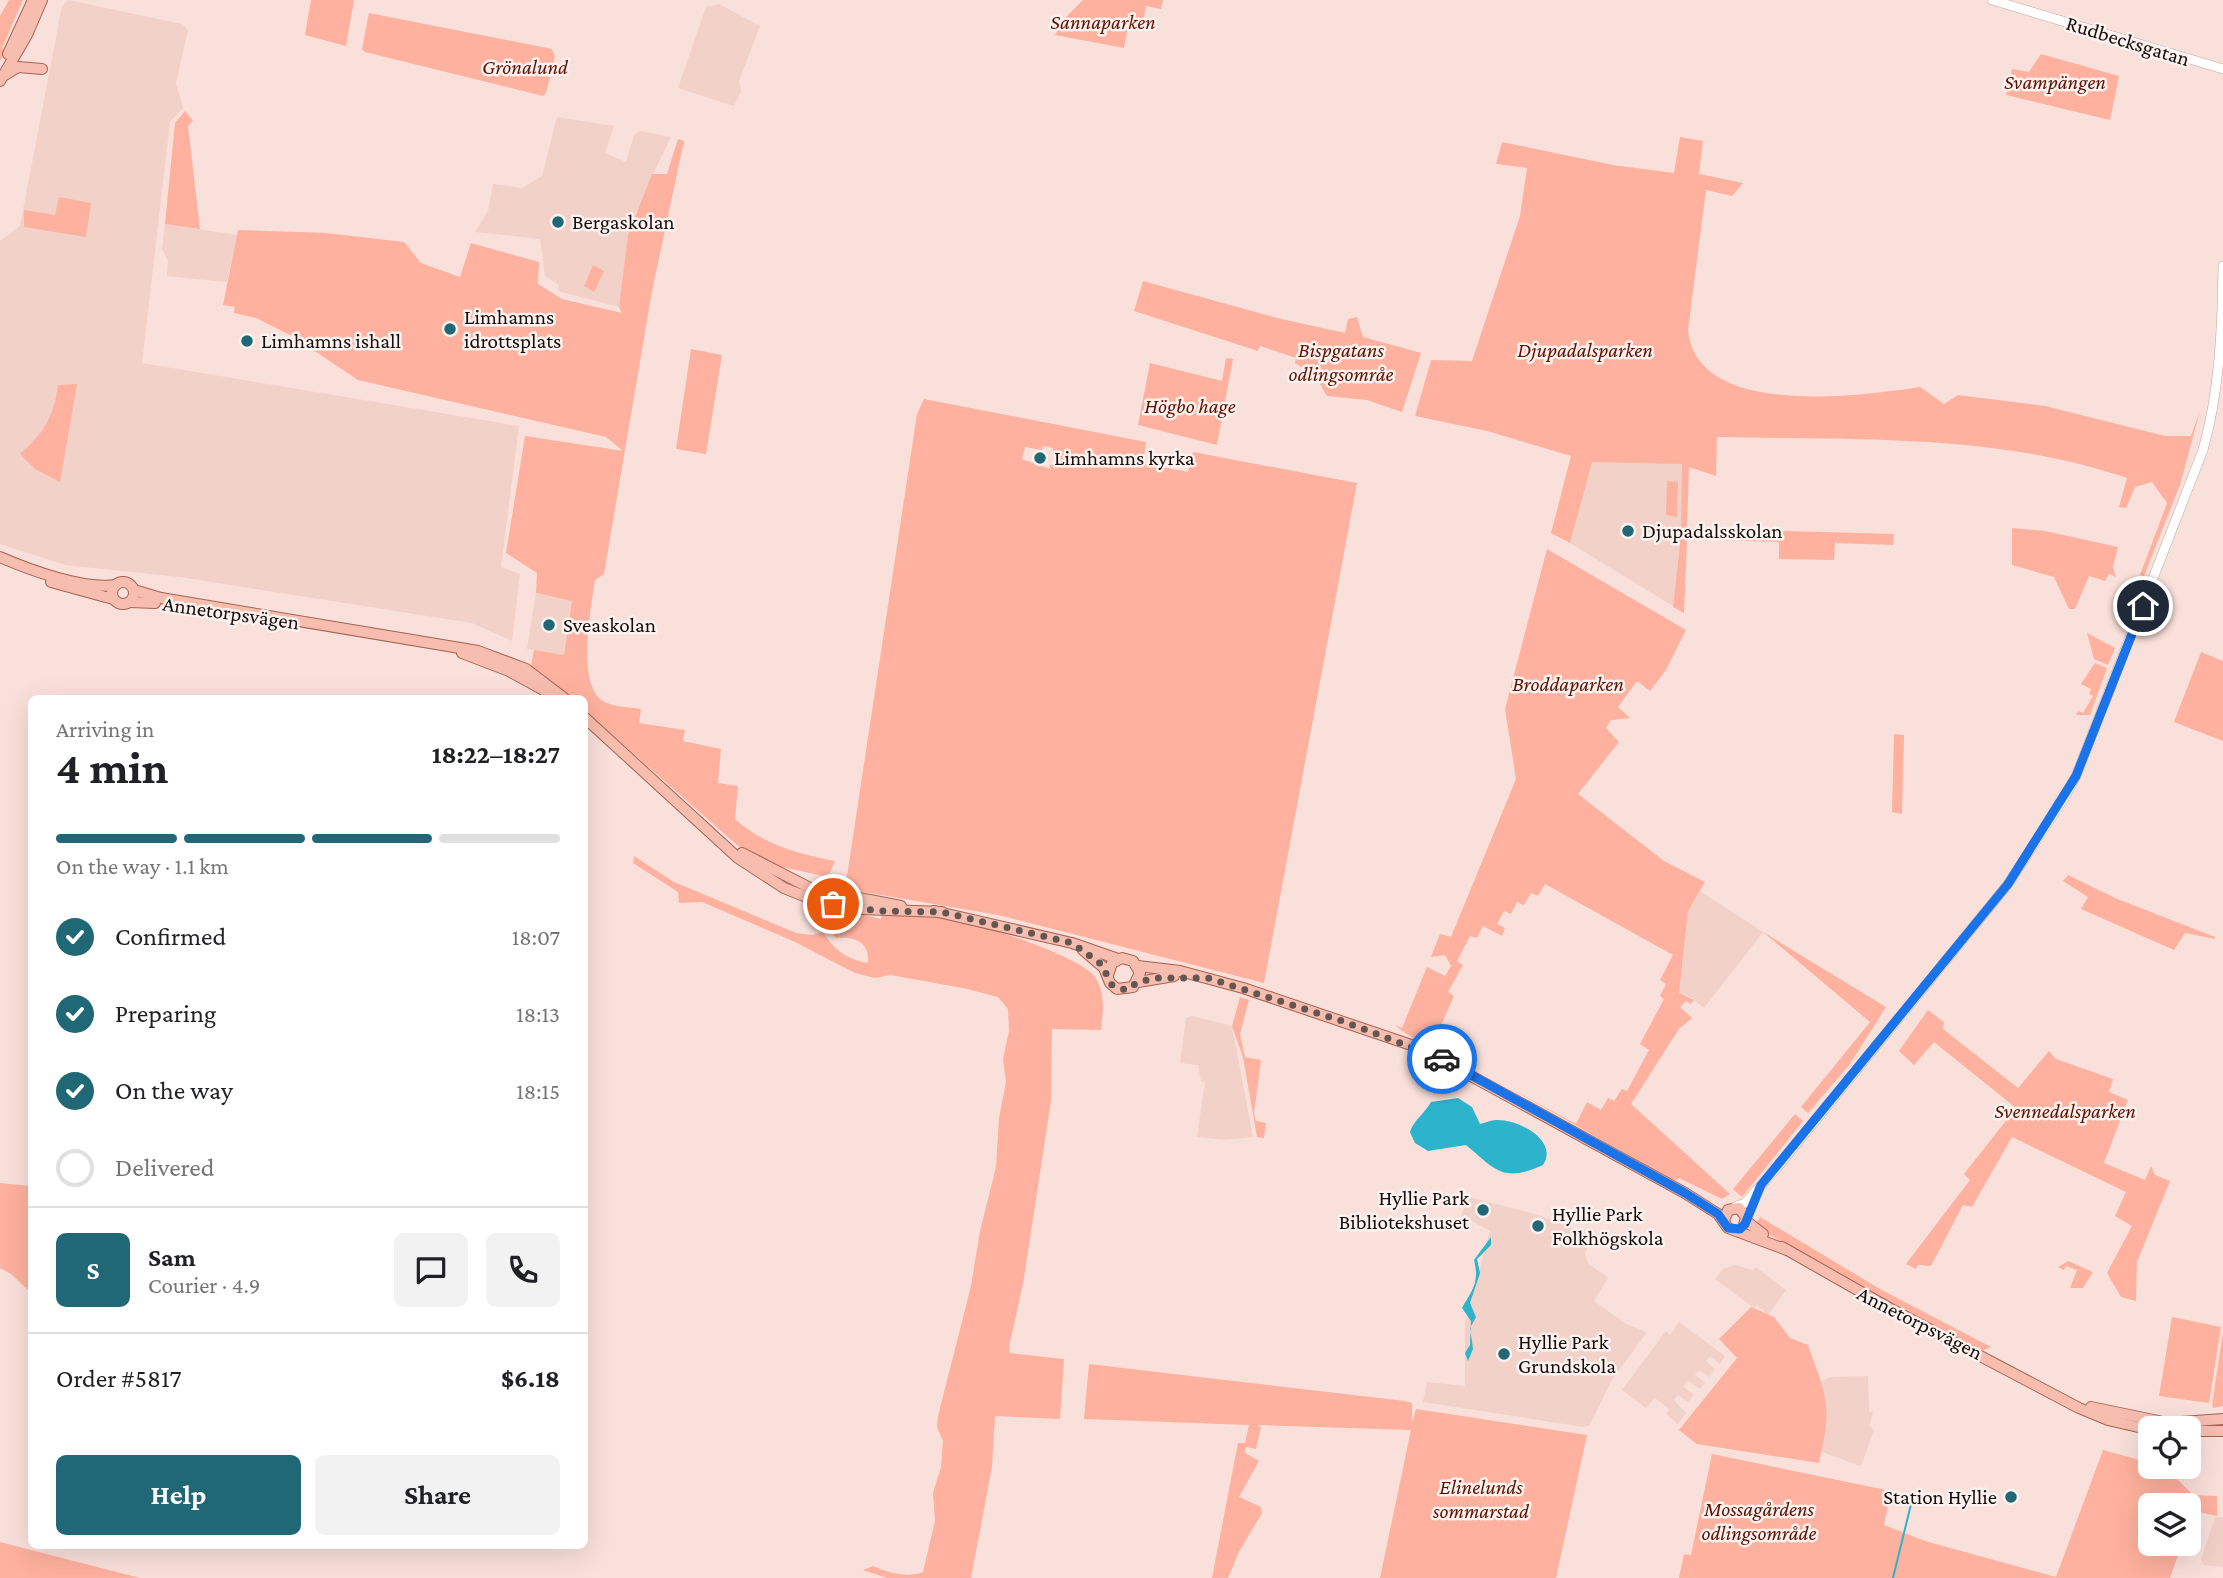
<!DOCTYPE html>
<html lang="en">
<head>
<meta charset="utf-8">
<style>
	body { margin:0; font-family:"Crimson Pro",serif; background:#f2f2f2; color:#202124; height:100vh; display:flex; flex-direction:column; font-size:26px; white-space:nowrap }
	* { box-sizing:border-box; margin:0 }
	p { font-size:23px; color:#757577 }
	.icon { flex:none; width:38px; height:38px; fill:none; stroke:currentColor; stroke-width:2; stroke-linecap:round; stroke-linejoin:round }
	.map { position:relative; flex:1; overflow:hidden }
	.sheet { position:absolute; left:28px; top:695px; width:560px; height:854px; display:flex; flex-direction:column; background:#fff; border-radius:10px; box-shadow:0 7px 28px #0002 }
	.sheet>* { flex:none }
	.fabs { position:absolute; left:2138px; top:1416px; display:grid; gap:14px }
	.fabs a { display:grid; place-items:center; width:63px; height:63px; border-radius:10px; background:#fff; box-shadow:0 7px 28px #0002; font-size:35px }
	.pin { position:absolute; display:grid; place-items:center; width:60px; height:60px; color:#fff; margin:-30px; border:4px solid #fff; border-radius:50%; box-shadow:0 2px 7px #0007 }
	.courier { position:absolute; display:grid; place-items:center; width:70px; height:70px; margin:-35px; border:5px solid #1a73e8; border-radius:50%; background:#fff; color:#222; box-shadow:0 2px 9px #0007 }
	.overview em { font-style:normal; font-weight:700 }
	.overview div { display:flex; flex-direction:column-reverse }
	.overview { display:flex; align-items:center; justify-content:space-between; height:119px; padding:0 28px }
	h1 { font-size:46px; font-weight:700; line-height:52px }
	.bar { display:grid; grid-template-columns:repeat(4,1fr); gap:10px 7px; align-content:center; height:84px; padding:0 28px }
	.bar i { height:9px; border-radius:5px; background:#e0e0e0 }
	.bar .active { background:#206875 }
	.bar p { grid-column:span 4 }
	.line { display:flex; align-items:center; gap:18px; padding:0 28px; border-top:2px solid #e0e0e0 }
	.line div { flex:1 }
	.round { display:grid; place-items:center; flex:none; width:74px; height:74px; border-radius:10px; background:#f2f2f2 }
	ol { padding:0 28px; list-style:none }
	li { display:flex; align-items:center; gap:21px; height:77px }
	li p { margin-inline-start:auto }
	li .icon { padding:7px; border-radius:50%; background:#206875; color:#fff; stroke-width:4 }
	li:last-child { color:#757577 }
	li i { width:38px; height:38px; border:4px solid #e0e0e0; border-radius:50% }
	.cta { display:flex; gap:14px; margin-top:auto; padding:14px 28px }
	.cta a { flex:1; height:80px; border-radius:10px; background:#206875; color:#fff; font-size:28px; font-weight:700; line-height:80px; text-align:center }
	.cta a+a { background:#f2f2f2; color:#202124 }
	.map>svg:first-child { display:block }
	.built { fill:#f2d1c8 }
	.green { fill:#feb19e; fill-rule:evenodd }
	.water { fill:#2db3cb }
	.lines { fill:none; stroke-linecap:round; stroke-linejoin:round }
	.stream { stroke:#2db3cb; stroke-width:2 }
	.minor-casing { stroke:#bfa7a1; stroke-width:10 }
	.major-casing { stroke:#a46353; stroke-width:12 }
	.minor { stroke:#fff; stroke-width:9 }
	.major { stroke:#f7beaf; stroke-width:10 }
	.done { stroke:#645653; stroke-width:7; stroke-dasharray:0 12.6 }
	.route { stroke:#1a73e8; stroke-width:9 }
	.poi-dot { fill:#206875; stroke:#fcf2ef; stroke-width:2.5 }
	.labels { text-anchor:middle; stroke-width:5; stroke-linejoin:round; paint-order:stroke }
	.park-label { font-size:21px; font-style:italic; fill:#611100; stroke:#fcf2ef }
	.street-label { font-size:21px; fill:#140c0a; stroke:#fcf2ef }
	.poi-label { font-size:21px; fill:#140c0a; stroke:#fcf2ef; text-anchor:start }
</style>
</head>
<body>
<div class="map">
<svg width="2223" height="1578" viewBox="0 0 2223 1578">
	<rect width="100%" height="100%" fill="#fae0da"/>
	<!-- built -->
	<g class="built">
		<polygon points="68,0 182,24 188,30 176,83 183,108 170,122 142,363 519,426 501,567 520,574 512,641 472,623 179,577 65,565 0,544 0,241 20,226 62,6"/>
		<polygon points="719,4 760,26 739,81 741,91 734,106 678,88 706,7"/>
		<polygon points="557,117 614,126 605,153 626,162 634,135 640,131 671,137 646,189 628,235 619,307 558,291 559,285 545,276 540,239 475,232 488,211 493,184 522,188 542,176"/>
		<polygon points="165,224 237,235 227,282 167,276 168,261 162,249"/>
		<polygon points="1647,461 1683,464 1681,535 1673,606 1570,543 1591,462"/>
		<polygon points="536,593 572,601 564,655 527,649"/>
		<polygon points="1700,891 1763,932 1704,1008 1689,996 1679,994 1688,911"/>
		<polygon points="1192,1016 1232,1026 1253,1137 1224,1140 1197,1137 1205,1082 1201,1081 1198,1065 1180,1063 1186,1018"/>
		<polygon points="1469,1197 1538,1215 1592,1235 1585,1253 1588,1263 1608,1278 1594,1301 1626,1324 1647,1332 1610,1383 1590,1425 1583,1427 1423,1402 1427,1382 1465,1386 1465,1323 1490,1231 1461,1215"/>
		<polygon points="1735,1265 1753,1270 1756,1267 1786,1290 1768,1315 1757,1305 1754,1308 1715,1279 1723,1269"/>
		<polygon points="1679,1322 1725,1356 1720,1364 1710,1356 1706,1361 1715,1369 1709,1377 1699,1370 1695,1375 1705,1383 1700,1389 1688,1381 1683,1386 1694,1395 1688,1402 1678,1395 1674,1400 1686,1413 1678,1424 1666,1414 1669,1409 1655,1398 1646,1408 1622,1390 1666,1331 1670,1335"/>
		<polygon points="1868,1376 1869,1412 1873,1412 1869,1426 1874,1430 1861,1466 1810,1448 1817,1383 1831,1377"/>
		<polygon points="2215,1517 2223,1517 2223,1567 2204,1565 2201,1560"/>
	</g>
	<!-- green -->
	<g class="green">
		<polygon points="9,0 23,0 2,48 6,51 0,61 0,16"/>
		<polygon points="311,0 354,0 346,46 305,35"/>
		<polygon points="1083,0 1163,0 1161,9 1146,6 1142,28 1128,26 1124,48 1055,35 1066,17"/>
		<polygon points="369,13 552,49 555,56 546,93 543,96 365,52 362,49"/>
		<polygon points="2041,54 2119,76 2110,120 2006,95 2012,69 2029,72"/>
		<polygon points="185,111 193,121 188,126 200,229 165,224 175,123"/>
		<path d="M 1680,137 L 1703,141 L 1699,174 L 1743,183 L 1732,196 L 1706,190 L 1688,330 C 1696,419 1861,396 1920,387 L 1944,404 L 1958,395 L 2045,406 L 2165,436 L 2191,436 L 2200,411 L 2180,485 L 2144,576 L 2140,575 L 2167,503 L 2152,482 L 2135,487 L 2126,508 L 2119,507 L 2127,478 C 1997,433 1852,440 1717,437 L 1716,476 L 1689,467 L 1687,528 L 1894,534 L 1893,545 L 1835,543 L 1834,560 L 1779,559 L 1779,542 L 1687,539 L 1684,613 L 1673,607 L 1681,535 L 1682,464 L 1592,462 L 1570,543 L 1551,533 L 1571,456 L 1487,431 L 1415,416 L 1431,360 L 1472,361 L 1520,216 L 1527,168 L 1496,164 L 1502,142 L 1613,165 L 1674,173 Z"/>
		<path d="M 678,139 L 684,141 L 652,291 L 604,574 L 595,580 C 591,607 576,684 603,701 C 612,707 630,707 641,709 L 639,723 L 685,730 L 683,741 L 721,749 L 718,783 L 738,786 L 735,819 C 762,844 799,854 835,861 L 828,877 L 782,867 L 774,868 L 737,845 L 585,711 L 584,698 L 570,698 L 531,666 L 534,650 L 564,655 L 572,601 L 536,593 L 537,573 L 506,553 L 525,436 L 623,451 L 606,437 L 358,380 L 292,336 L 256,318 L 234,313 L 235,307 L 223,305 L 238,230 L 326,233 L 404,242 L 421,263 L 460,277 L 471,243 L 539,262 L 538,284 L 562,299 L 622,313 L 619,307 L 628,235 L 652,174 L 667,174 Z"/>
		<polygon points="59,197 91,203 86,237 24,227 24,210 55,215"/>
		<polygon points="593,265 604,271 594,292 584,286"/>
		<polygon points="1143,281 1277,318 1345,333 1348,319 1357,317 1363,337 1421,353 1402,412 1367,400 1327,396 1316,377 1295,363 1296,358 1260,346 1258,351 1134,311"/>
		<polygon points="691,349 722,355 706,454 676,449"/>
		<polygon points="1226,358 1233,359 1217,445 1138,425 1150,363 1222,381"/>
		<path d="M 77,384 L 60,482 L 35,469 L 20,454 C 44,433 54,417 58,385 Z"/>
		<path d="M 924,399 L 1146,442 L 1143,463 L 1188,472 L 1193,452 L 1357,483 L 1264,983 L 998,915 L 852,890 L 846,883 L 917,414 ZM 1043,446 L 1053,448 L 1053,452 L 1058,456 L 1057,463 L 1050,465 L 1050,469 L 1022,459 L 1025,447 L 1042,450 Z"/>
		<polygon points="1667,481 1678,482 1677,517 1666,515"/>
		<polygon points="2012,528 2045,531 2118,547 2113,567 2116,577 2109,574 2105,581 2089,576 2075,609 2069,609 2054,577 2012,565"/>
		<path d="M 1547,549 L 1686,630 L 1666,670 L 1650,691 L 1637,681 L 1618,707 L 1630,718 L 1611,720 L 1606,728 L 1619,742 L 1578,794 L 1664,861 L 1705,882 L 1688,911 L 1679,993 L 1694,1000 L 1691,1004 L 1686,1001 L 1680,1007 L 1692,1018 L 1679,1029 L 1631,1104 L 1730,1194 L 1722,1199 L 1679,1178 L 1677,1180 L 1670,1179 L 1508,1087 L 1576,1124 L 1587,1102 L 1601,1110 L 1608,1098 L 1614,1101 L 1622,1089 L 1627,1091 L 1649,1050 L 1640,1044 L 1664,999 L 1660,996 L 1666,984 L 1660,980 L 1673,955 L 1545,884 L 1538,896 L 1531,893 L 1524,905 L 1517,902 L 1511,914 L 1504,911 L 1497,924 L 1505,928 L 1502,936 L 1483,926 L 1477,938 L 1470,936 L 1457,961 L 1463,965 L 1448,992 L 1454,996 L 1435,1039 L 1446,1046 C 1427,1045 1409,1038 1395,1025 L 1402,1028 L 1427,967 L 1445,976 L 1451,966 L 1445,955 L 1431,957 L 1440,934 L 1451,937 L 1516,779 L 1505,709 Z"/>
		<polygon points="2087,633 2115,648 2108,665 2094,659"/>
		<polygon points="2201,652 2223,661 2223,741 2174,722"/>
		<polygon points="2095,663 2107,668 2090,715 2076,715 2078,711 2083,713 2093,696 2089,694 2091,689 2081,684"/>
		<polygon points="1894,734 1904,735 1902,814 1892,812"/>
		<path d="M 634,856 L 674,882 L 796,933 L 812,935 L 823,932 C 834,950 846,959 868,963 C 870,942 855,936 836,938 L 830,929 L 840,923 L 847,911 L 881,919 L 882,915 C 904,913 929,914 952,918 C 979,924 1082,957 1095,977 C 1106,994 1103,1011 1101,1030 L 1052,1029 L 1051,1101 L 1023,1284 L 1009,1347 L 1010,1353 L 1064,1359 L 1060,1419 L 995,1416 L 992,1467 L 971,1578 L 887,1578 L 863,1570 L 873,1566 C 889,1573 908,1578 923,1572 L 935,1521 L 933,1493 L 941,1467 L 943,1441 L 937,1427 L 938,1416 L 971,1286 L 980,1231 L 996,1167 L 999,1118 L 1006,1082 L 1003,1059 L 1009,1031 L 1008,1009 L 998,997 L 963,988 L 890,975 L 875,978 L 855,973 L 793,941 L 702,902 L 679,903 L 678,892 L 633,863 Z"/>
		<polygon points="2068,875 2115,898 2215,937 2215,939 2185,933 2174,950 2081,909 2088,897 2063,881"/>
		<polygon points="1763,932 1886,1007 1850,1064 1808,1113 1801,1107 1870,1022"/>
		<polygon points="1240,997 1249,1000 1240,1034 1245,1057 1261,1060 1254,1113 1256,1121 1266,1123 1264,1138 1257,1137 1243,1057 1232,1026"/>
		<polygon points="1928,1010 1944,1022 1943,1029 2018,1088 2049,1051 2056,1059 2113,1079 2109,1092 2128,1100 2104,1163 2145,1180 2151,1166 2155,1175 2170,1181 2137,1262 2136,1301 2121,1297 2107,1273 2132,1226 2115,1216 2126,1192 2012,1137 1972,1207 1963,1205 1931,1266 1918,1265 1916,1269 1906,1264 1970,1180 1964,1174 2016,1108 1934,1042 1914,1065 1899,1051"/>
		<polygon points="1795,1114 1803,1121 1742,1197 1733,1189"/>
		<polygon points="0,1183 31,1186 31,1293 11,1274 0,1268"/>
		<polygon points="1760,1217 1880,1289 1991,1347 1982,1351 1837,1275 1755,1226"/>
		<polygon points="2068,1261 2093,1272 2083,1288 2070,1288 2077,1270 2066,1266 2064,1270 2058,1267"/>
		<path d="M 1751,1307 L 1774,1317 L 1790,1338 L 1808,1345 C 1828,1401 1832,1404 1819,1463 L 1697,1444 L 1679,1430 L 1737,1358 L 1719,1339 Z"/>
		<polygon points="2172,1317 2221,1327 2209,1403 2159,1396"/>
		<polygon points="2223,1332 2223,1406 2213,1408 2212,1405"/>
		<polygon points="1089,1364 1405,1401 1412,1403 1412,1422 1416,1409 1587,1435 1556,1578 1380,1578 1411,1430 1257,1425 1261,1427 1256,1449 1246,1447 1245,1453 1259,1461 1239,1497 1261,1507 1262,1513 1239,1552 1228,1578 1212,1578 1238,1443 1245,1443 1249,1425 1084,1419"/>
		<polygon points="2103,1450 2151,1463 2151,1466 2165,1467 2193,1495 2217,1496 2217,1516 2194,1511 2189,1523 2189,1505 2151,1505 2151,1544 2182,1544 2170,1578 1679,1578 1684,1554 1691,1555 1712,1454 1891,1491 1884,1525 1925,1541 2056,1577"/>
		<polygon points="0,1542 140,1578 0,1578"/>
	</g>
	<!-- water -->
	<g class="water">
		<path d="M 1458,1098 L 1472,1107 L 1480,1124 C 1485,1123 1491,1120 1496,1120 C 1519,1119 1559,1141 1543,1165 C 1502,1184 1494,1168 1466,1145 L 1428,1151 L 1415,1143 L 1410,1132 C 1413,1121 1425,1113 1431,1102 Z"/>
		<path d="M 1491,1237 L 1491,1245 L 1477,1259 L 1480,1273 L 1470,1303 L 1476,1317 L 1470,1328 L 1473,1349 L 1468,1361 L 1465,1353 L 1470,1345 L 1471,1321 L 1462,1308 C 1472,1290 1480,1283 1474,1260 Z"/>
	</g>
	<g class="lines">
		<!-- stream -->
		<polyline class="stream" points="1893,1578 1913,1496"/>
		<defs>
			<g id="minor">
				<polyline points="1992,0 2223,69"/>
				<path d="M 1735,1207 L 1745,1203 L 1776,1169 L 2008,884 L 2066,795 L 2076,776 L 2203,450 C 2220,390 2222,328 2223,266"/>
			</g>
			<g id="major">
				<polyline points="8,54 33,0"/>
				<polyline points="5,75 18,67 42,69"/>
				<polyline points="0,81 27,35 42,0"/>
				<path d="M 0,557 C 30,570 84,590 116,585"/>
				<circle cx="123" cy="593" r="11"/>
				<polyline points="51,582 113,599"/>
				<polyline points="134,590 161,598 478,651 526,669 564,698"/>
				<polyline points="130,602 155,603"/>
				<polyline points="462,653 509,671 549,693"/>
				<polyline points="584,717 738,858 784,888 809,898 861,909 942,912"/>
				<polyline points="742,853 812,889 901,906"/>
				<polyline points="934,911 1072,943 1118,959"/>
				<polyline points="1083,950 1104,968 1110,983 1117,989 1133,987 1140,973 1133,961 1122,958 1112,963 1108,975"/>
				<polyline points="1138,966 1180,971 1243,988 1420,1048 1685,1193 1718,1214 1728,1228 1787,1250"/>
				<polyline points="1138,982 1174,976"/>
				<polyline points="1724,1221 1728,1210 1739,1208 1746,1217 1744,1225"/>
				<polyline points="1746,1221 1763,1234"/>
				<polyline points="1782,1247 1891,1309 2079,1408 2108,1420 2151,1430"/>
				<polyline points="2091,1407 2168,1423 2223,1419"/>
				<polyline points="2189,1431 2223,1431"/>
			</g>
		</defs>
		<!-- minor casing -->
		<use href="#minor" class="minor-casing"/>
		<!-- major casing -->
		<use href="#major" class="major-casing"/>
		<!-- minor -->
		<use href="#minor" class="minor"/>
		<!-- major -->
		<use href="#major" class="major"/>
	</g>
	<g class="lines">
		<!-- done -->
		<polyline class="done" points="833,904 879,911 942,912 1072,943 1101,964 1112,985 1126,990 1138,982 1156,978 1208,978 1345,1022 1442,1059"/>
		<!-- route -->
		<polyline class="route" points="1442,1059 1685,1193 1718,1214 1728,1228 1740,1229 1745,1224 1761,1185 2008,884 2076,776 2143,606"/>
	</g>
	<!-- markers -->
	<g class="poi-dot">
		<circle cx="558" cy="222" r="7"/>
		<circle cx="450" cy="329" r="7"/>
		<circle cx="247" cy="341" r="7"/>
		<circle cx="1040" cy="458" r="7"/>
		<circle cx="1628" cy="531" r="7"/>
		<circle cx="549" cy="625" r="7"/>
		<circle cx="1483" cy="1210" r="7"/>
		<circle cx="1538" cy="1226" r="7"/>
		<circle cx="1504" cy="1354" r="7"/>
		<circle cx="2011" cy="1497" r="7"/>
	</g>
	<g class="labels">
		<!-- park labels -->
		<g class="park-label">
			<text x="1103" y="29">Sannaparken</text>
			<text x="525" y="74">Grönalund</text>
			<text x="2055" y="89">Svampängen</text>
			<text x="1341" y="357">Bispgatans<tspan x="1341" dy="24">odlingsområe</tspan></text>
			<text x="1585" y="357">Djupadalsparken</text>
			<text x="1190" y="413">Högbo hage</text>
			<text x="1568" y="691">Broddaparken</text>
			<text x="2065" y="1118">Svennedalsparken</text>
			<text x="1481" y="1494">Elinelunds<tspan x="1481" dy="24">sommarstad</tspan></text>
			<text x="1759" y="1516">Mossagårdens<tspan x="1759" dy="24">odlingsområde</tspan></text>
		</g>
		<!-- street labels -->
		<g class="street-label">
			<text transform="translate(2128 41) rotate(17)" y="7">Rudbecksgatan</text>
			<text transform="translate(231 613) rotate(8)" y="7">Annetorpsvägen</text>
			<text transform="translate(1920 1323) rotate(27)" y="7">Annetorpsvägen</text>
		</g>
		<!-- poi labels -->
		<g class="poi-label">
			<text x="572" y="229">Bergaskolan</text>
			<text x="464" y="324">Limhamns<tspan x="464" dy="24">idrottsplats</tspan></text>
			<text x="261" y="348">Limhamns ishall</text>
			<text x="1054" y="465">Limhamns kyrka</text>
			<text x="1642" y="538">Djupadalsskolan</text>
			<text x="563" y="632">Sveaskolan</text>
			<text x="1469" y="1205" text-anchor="end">Hyllie Park<tspan x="1469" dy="24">Bibliotekshuset</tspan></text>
			<text x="1552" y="1221">Hyllie Park<tspan x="1552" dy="24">Folkhögskola</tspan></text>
			<text x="1518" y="1349">Hyllie Park<tspan x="1518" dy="24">Grundskola</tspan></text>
			<text x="1997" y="1504" text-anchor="end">Station Hyllie</text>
		</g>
	</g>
</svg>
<div class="fabs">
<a><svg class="icon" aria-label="locate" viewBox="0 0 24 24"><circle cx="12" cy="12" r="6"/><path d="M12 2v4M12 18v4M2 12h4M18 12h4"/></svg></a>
<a><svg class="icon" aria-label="layers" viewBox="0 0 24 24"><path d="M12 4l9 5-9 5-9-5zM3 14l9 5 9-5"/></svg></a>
</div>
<div class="pin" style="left:833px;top:904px;background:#ea580c"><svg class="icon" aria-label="bag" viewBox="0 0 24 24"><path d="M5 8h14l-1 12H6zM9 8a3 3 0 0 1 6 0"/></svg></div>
<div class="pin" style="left:2143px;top:606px;background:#1f2937"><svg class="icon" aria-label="home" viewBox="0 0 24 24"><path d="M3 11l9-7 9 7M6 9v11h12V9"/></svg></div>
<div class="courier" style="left:1442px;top:1059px"><svg class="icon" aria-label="car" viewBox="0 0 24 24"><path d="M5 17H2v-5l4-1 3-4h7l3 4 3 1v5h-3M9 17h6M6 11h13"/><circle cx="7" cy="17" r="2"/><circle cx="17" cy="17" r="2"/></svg></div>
<section class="sheet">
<div class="overview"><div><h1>4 min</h1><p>Arriving in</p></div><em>18:22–18:27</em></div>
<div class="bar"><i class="active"></i><i class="active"></i><i class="active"></i><i></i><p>On the way · 1.1 km</p></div>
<ol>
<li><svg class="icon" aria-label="check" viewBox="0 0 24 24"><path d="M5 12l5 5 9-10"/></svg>Confirmed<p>18:07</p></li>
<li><svg class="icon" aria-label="check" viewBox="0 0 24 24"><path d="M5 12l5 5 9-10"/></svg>Preparing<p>18:13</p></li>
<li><svg class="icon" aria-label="check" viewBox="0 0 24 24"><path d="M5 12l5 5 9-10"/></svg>On the way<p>18:15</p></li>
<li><i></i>Delivered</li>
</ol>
<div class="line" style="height:126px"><b class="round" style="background:#206875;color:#fff">S</b><div><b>Sam</b><p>Courier · 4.9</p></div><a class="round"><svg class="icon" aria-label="chat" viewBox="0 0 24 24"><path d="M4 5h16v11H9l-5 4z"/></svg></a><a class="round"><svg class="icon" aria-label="phone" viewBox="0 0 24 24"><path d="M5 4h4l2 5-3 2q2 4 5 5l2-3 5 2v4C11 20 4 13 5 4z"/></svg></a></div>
<div class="line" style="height:91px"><div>Order #5817</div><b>$6.18</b></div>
<div class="cta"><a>Help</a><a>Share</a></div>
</section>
</div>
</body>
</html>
